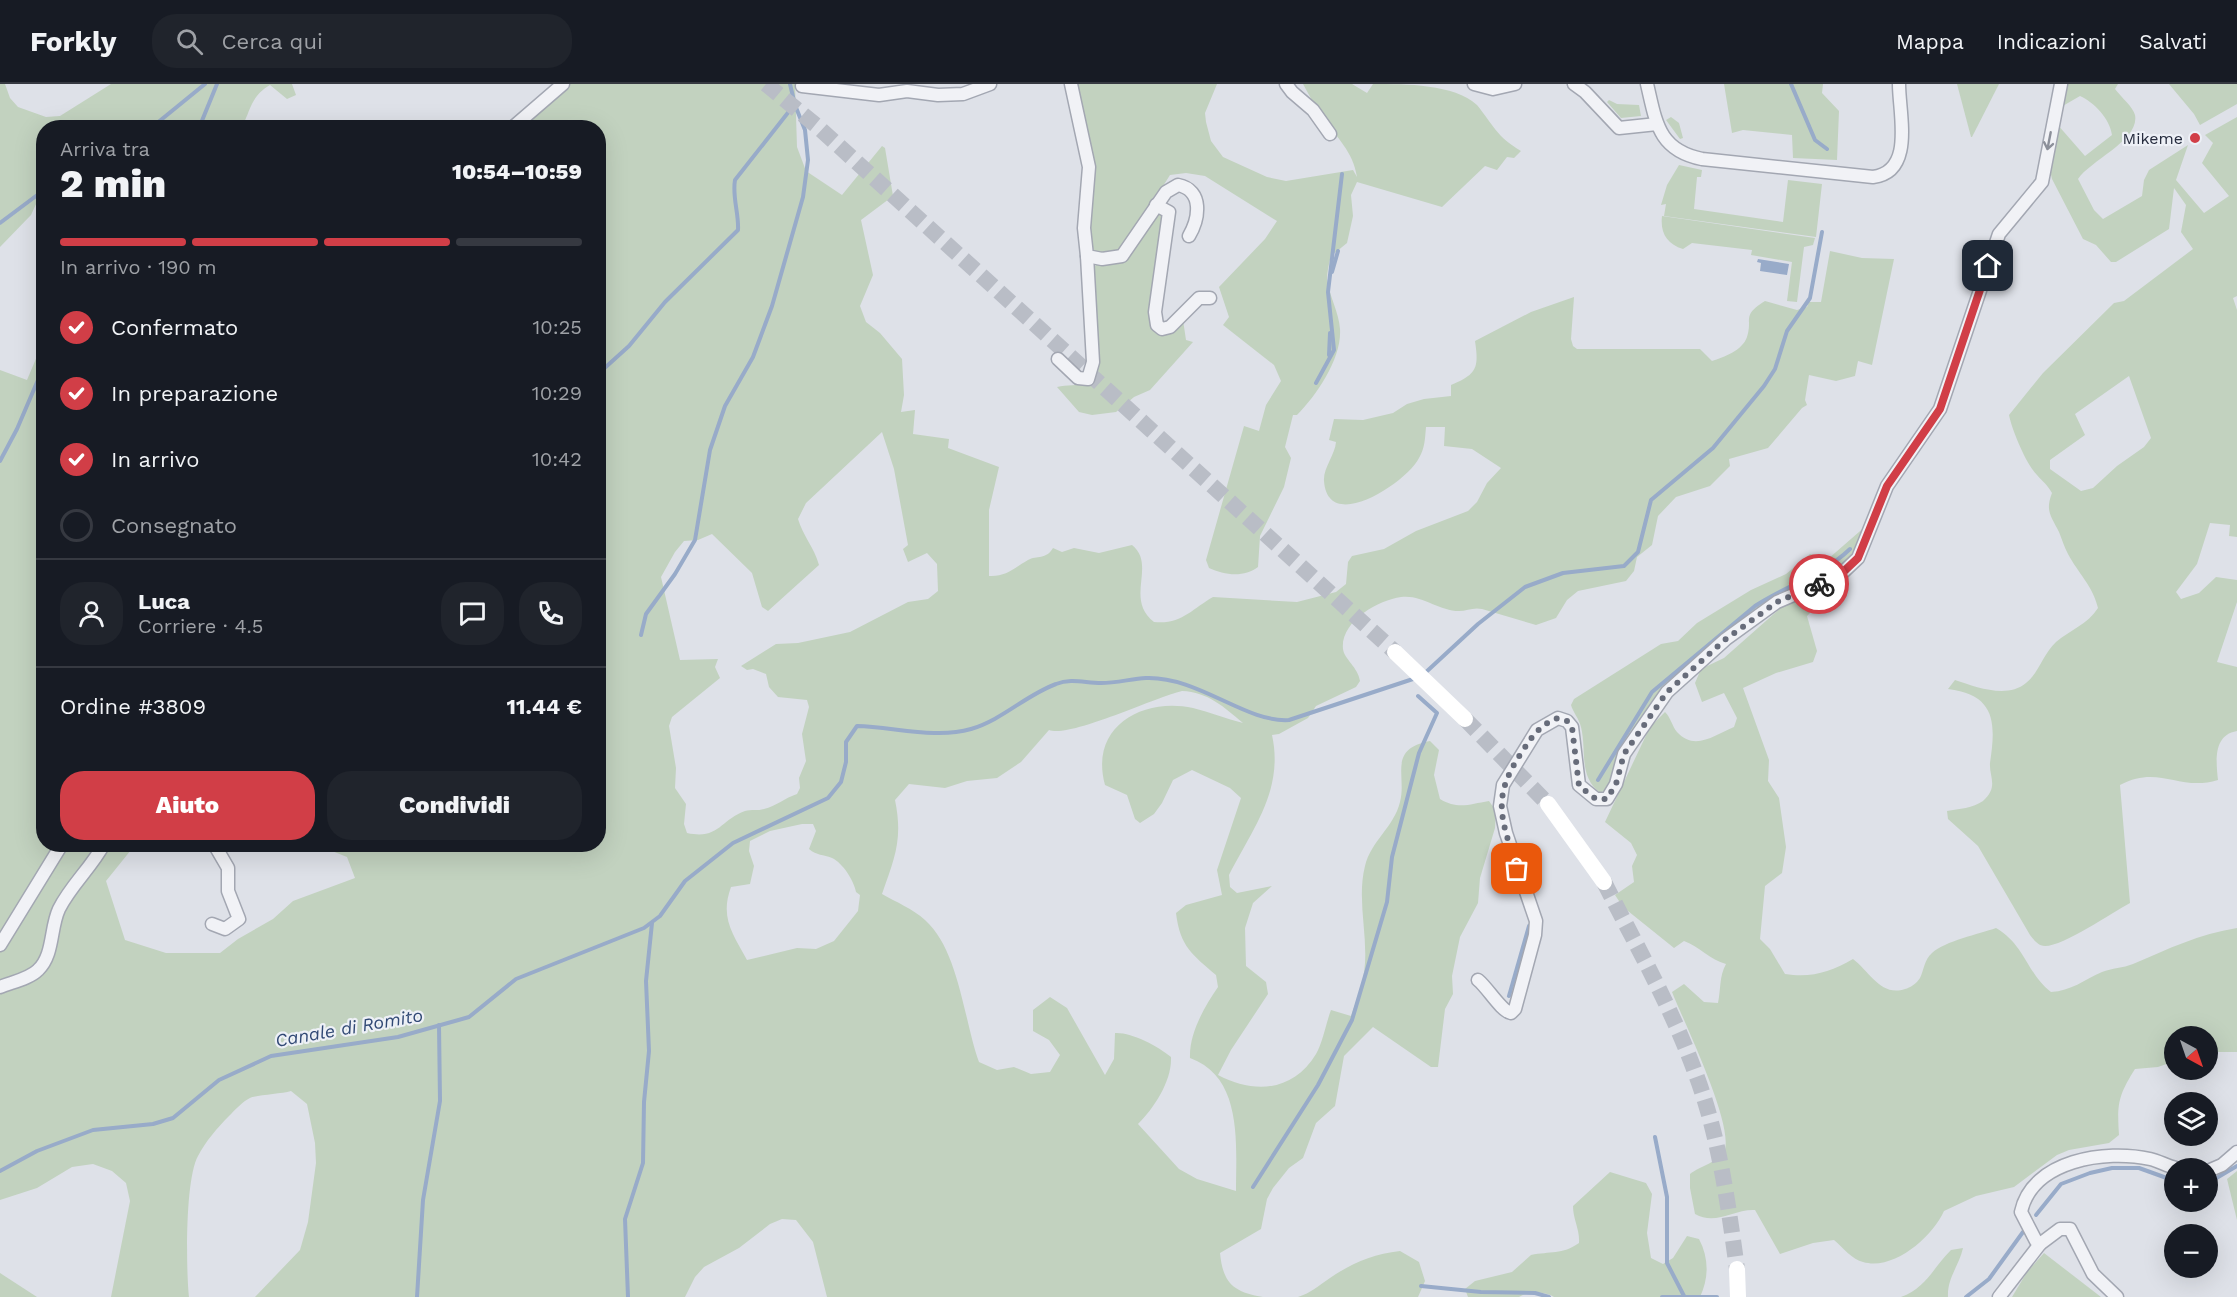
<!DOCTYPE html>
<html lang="it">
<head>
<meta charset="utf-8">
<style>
	body { margin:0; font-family:"Work Sans",sans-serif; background:#20242c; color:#f1f3f6; height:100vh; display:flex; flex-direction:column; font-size:22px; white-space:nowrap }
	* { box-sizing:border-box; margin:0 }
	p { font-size:20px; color:#9ea1a6 }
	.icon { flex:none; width:33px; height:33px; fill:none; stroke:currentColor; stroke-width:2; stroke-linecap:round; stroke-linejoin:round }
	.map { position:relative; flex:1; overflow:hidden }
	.side { position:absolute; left:36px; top:36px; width:570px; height:732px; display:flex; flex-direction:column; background:#171b24; border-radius:24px; box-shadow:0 6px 24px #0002 }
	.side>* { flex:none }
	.needle { width:39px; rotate:140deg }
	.controls { position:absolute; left:2164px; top:942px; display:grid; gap:12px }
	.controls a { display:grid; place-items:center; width:54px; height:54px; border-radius:50%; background:#171b24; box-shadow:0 6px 24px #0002; font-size:30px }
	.pin { position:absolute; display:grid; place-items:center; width:51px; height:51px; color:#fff; margin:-26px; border-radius:12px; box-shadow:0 3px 9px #0006 }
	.courier { position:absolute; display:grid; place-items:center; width:60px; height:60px; margin:-30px; border:4px solid #d13e47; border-radius:50%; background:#fff; color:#222; box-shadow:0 2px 8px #0007 }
	.overview em { font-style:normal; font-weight:800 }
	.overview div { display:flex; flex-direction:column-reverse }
	.overview { display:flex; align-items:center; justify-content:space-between; height:102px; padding:0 24px }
	h1 { font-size:39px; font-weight:800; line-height:45px }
	.bar { display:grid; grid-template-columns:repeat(4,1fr); gap:9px 6px; align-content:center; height:72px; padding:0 24px }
	.bar i { height:8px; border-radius:4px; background:#363941 }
	.bar .active { background:#d13e47 }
	.bar p { grid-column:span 4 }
	.line { display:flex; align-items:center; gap:15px; padding:0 24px; border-top:2px solid #363941 }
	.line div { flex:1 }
	.round { display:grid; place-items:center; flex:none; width:63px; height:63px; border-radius:24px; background:#20242c }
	ol { padding:0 24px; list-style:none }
	li { display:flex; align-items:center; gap:18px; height:66px }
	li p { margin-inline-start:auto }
	li .icon { padding:6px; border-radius:50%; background:#d13e47; color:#fff; stroke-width:4 }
	li:last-child { color:#9ea1a6 }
	li i { width:33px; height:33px; border:3px solid #363941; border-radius:50% }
	.primary-button { display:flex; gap:12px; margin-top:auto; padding:12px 24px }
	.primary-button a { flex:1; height:69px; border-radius:24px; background:#d13e47; color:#fff; font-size:24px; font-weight:800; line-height:69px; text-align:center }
	.primary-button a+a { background:#20242c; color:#f1f3f6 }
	header { display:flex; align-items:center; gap:36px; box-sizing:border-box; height:84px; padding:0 30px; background:#171b24; border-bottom:2px solid #363941 }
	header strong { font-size:28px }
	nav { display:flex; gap:33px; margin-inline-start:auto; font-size:21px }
	.search { width:420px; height:54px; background:#20242c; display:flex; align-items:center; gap:15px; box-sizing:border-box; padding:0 21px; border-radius:24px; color:#9ea1a6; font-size:22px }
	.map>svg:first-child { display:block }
	.green { fill:#c2d2bf; fill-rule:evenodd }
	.water { fill:#98abc9 }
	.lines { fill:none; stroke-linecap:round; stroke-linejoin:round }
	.stream { stroke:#98abc9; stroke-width:4 }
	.secondary-tunnel { stroke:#b9bdc6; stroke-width:16; stroke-dasharray:16 8; stroke-linecap:butt }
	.minor-casing { stroke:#a3a7b2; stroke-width:15 }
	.minor { stroke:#f1f2f6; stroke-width:12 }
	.secondary { stroke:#fff; stroke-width:16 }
	.oneway { stroke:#8c909a }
	.done { stroke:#676c7a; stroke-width:6; stroke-dasharray:0 10.8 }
	.route { stroke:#d13e47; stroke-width:8 }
	.poi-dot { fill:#d13e47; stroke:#edf0f6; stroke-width:2 }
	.labels { text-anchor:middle; stroke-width:4.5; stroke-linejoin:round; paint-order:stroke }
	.poi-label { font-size:16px; fill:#272d3f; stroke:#edf0f6; text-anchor:end }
	.water-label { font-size:18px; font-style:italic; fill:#304874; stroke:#edf0f6 }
</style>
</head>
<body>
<header>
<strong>Forkly</strong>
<div class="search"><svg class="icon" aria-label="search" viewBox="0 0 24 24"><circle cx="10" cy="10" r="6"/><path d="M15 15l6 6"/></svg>Cerca qui</div>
<nav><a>Mappa</a><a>Indicazioni</a><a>Salvati</a></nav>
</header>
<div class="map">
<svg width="2237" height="1213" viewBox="0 0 2237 1213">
	<rect width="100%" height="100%" fill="#dee1e8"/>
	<!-- green -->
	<g class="green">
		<path d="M 0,0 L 5,0 L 10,14 L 18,23 L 46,33 L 60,32 L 111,0 L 292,0 L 296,11 L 287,15 L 270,1 C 251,12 251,25 242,43 L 44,44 L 43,119 L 37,118 L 31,131 L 0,163 Z"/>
		<path d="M 568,0 L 795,0 L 797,63 L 806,87 L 842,111 L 882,62 L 885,64 L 893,112 L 861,136 L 873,191 L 860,222 L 866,238 L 880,249 L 902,275 L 904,311 L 901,328 L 915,326 L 913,350 L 949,355 L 948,364 L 999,383 L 989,426 L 989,492 C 1006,493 1014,484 1028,476 C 1037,471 1046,476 1053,464 L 1062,468 L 1074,464 L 1099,469 L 1132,461 C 1157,481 1124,515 1154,538 C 1181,541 1192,525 1213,513 L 1297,518 L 1336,508 L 1346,500 L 1348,478 L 1352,472 L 1384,465 L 1416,447 L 1468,427 L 1477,418 L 1487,399 L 1501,384 L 1472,365 L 1444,362 L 1445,343 L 1426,343 C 1425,354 1425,364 1419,374 C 1407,398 1328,451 1324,397 C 1323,384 1335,371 1336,358 L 1329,356 L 1334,335 L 1363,336 L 1393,329 L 1407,320 L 1424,315 L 1451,312 L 1451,301 C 1477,290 1479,284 1475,257 L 1531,228 L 1574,213 L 1571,255 L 1573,262 L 1577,265 L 1700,265 L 1712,277 C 1724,273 1742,267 1747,253 C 1753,234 1741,232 1765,217 L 1797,226 L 1807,223 L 1809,218 L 1821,218 L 1830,167 L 1862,174 L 1894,175 L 1872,281 L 1858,277 L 1855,292 L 1836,297 L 1809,291 L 1805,316 L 1807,321 L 1802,324 L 1768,364 L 1729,375 L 1730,382 L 1710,402 L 1676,413 L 1658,432 L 1652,461 L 1637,473 L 1634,487 L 1626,497 L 1578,507 L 1567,516 L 1556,534 L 1536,541 L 1482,525 C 1473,523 1467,527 1459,527 C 1439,527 1421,510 1401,513 C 1378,516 1340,538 1343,565 C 1344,575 1358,583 1360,597 L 1356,603 L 1316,622 L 1308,634 L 1279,650 L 1272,651 C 1284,706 1253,744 1229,791 L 1230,803 L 1237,809 L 1272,802 L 1253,819 L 1245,844 L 1246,882 L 1266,898 L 1268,910 L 1231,966 L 1218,991 C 1254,1010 1293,1008 1316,970 C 1323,958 1326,939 1331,926 L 1351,932 C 1357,915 1364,898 1365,879 C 1367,847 1357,814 1365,782 C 1371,757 1394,743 1400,718 C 1407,692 1387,665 1430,657 L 1439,666 L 1434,691 L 1440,715 C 1458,726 1470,720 1489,717 L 1496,727 L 1495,744 L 1480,794 L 1478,819 L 1460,853 L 1452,892 L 1453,910 L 1445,925 L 1438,983 L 1431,983 L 1373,943 L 1344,972 L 1335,1022 L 1316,1039 L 1303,1074 L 1289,1084 L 1273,1104 L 1267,1115 L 1261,1145 L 1220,1169 C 1223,1199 1233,1208 1263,1213 L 827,1213 L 813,1158 L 796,1136 L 782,1135 L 770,1140 L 739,1164 L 704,1183 L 695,1193 L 685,1213 L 255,1213 L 300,1166 L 308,1138 L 316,1079 L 315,1059 L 307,1020 L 291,1007 C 281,1010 255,1011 250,1014 C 243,1017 235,1026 229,1032 C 218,1043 205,1058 198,1072 C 185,1095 186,1186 189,1213 L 111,1213 L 130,1117 L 126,1099 L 112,1087 L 93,1080 L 72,1083 L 37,1104 L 0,1116 L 0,286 L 27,296 L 43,258 L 44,760 L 135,761 L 106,797 L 125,856 L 166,869 L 220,869 L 238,855 L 273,835 L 293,817 L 355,794 L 347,773 L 332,767 L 224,764 L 222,761 L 598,760 L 598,44 L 522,43 ZM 882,348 L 894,385 L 908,461 L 903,465 L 908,478 L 927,469 L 937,480 L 938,507 L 928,515 L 908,518 L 850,548 L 798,559 L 776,560 L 741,582 L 747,586 L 753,585 L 766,590 L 769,603 L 778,613 L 807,616 L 809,623 L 802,650 L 806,677 L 799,694 L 800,704 L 797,710 C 785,714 776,722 764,725 C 758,727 751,725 745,727 C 720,736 719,756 687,749 L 684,740 L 686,720 L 675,704 L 676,684 L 669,642 L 672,633 L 720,594 L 715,583 L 718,575 L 680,576 L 661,493 L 675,468 L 684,457 L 698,456 L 712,450 L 752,489 L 762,523 L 768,527 L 819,481 C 814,463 803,452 798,435 L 806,419 ZM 1182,607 C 1208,608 1224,623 1243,639 C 1226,635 1210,628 1193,624 C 1142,613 1089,643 1105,701 L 1127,711 L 1135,735 L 1140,739 L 1154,730 L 1162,719 L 1173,696 L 1192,686 L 1230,704 L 1241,714 L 1217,786 L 1222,811 L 1186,821 L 1176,829 C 1180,863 1193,871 1216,891 L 1218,903 C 1204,923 1189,950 1190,974 C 1243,993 1236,1060 1236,1107 L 1197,1095 L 1179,1085 L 1138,1040 C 1154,1024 1172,997 1171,973 C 1158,962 1131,948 1115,949 L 1114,975 L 1105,991 L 1067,924 L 1050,913 L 1033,926 L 1033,947 L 1049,956 L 1060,971 L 1050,988 L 1031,990 L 1014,983 L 997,986 L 979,978 C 964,937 959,866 925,836 C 913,825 896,818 882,810 C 895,773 903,755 895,716 L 909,700 L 945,704 L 967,697 L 997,694 L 1021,678 L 1049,646 C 1070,654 1153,614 1182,607 ZM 802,740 L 813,740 L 816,747 L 809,765 C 817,772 823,770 832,774 C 843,779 854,797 856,808 L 860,811 L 858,827 L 834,857 L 816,865 L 797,864 L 747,876 C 732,849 720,833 731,803 L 750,800 L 754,782 L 749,767 L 750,757 L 770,747 Z"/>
		<path d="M 1075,0 L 1217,0 L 1205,29 L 1206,38 L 1211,57 L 1223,73 L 1267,93 L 1286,97 L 1353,86 L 1357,93 C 1353,67 1337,54 1322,33 C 1315,22 1309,11 1303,0 L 1352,0 L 1367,9 L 1373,0 C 1406,0 1454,0 1477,21 C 1494,42 1496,52 1521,67 L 1514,74 L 1507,73 L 1497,86 L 1485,82 L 1442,123 L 1357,98 L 1351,111 L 1353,132 L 1347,159 L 1331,172 C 1329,179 1327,188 1327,195 C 1329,212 1339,228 1340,245 C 1342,274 1317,311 1297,331 L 1293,331 L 1285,363 L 1291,374 L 1284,403 L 1260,452 L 1258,483 C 1244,494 1224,491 1209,484 L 1206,476 L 1244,342 L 1259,347 L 1266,321 L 1281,297 L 1274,281 L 1223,241 L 1229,233 L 1219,203 L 1265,155 L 1277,137 L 1205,92 L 1186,89 L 1170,91 L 1122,167 L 1108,171 L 1095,168 L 1087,155 L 1092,125 L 1094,79 Z"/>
		<polygon points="1724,0 1823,0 1822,9 1839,27 1837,76 1793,74 1792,51 1743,46 1732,49"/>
		<polygon points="1957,0 1999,0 1972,53 1971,53"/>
		<path d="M 2064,0 L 2118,0 L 2115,5 C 2121,13 2133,23 2135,31 C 2140,56 2091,76 2078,95 L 2094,126 L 2103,135 L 2142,112 L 2144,96 L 2149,86 L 2188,61 L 2176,96 L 2204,129 L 2229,112 L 2202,79 L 2213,59 L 2205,51 L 2237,33 L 2237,212 L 2233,214 L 2237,226 L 2237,453 L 2229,452 L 2230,441 L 2210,439 L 2197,480 L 2176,508 L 2181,515 L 2199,509 L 2216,493 L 2237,496 L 2237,518 L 2217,578 L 2237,583 L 2237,647 C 2213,651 2216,677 2218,696 C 2179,708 2159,680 2120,701 L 2130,819 C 2111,829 2064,862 2045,862 C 2038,862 2034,856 2030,851 L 1978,762 L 1948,735 L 1947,727 C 1959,725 1973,724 1983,717 C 1999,703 1989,693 1990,679 C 1996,639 1996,611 1948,605 L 1955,596 C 1976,603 2007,615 2026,599 C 2039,589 2043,570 2056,558 C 2070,546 2088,540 2098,524 C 2093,502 2078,489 2068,470 C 2064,463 2062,455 2059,448 C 2051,432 2045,427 2052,409 C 2047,400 2043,398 2037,391 C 2026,380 2012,346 2009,331 L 2043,289 L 2114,219 L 2124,217 L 2193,165 L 2181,148 L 2186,121 L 2174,104 L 2169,145 L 2116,178 L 2111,178 L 2096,161 L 2083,155 L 2052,95 L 2049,82 L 2057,40 L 2085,72 L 2112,51 C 2110,35 2094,18 2080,12 L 2061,23 ZM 2129,292 L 2151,354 L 2144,363 L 2117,382 L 2093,404 L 2081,407 L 2050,385 L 2050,376 L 2085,351 L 2075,330 Z"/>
		<polygon points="2169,0 2237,0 2237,20 2200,41 2194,30"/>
		<polygon points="1609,16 1617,20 1639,21 1641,32 1621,34 1607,18"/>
		<polygon points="1671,33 1679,39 1683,54 1680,55 1666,36"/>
		<polygon points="1679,81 1702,86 1701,93 1697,93 1694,125 1783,138 1788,96 1822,100 1816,153 1664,132 1666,120 1661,121 1667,101"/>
		<path d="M 1159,128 L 1163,134 L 1158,248 L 1164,251 L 1183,236 L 1186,256 L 1193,258 L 1150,306 L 1134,313 L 1116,328 L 1092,331 L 1079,328 L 1057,303 C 1067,300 1077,303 1087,298 L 1092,185 L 1096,181 L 1115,180 L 1127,175 Z"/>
		<path d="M 1662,132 L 1815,154 L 1813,161 L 1804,163 L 1797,218 L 1787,217 L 1792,178 L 1751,171 L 1752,166 L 1692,159 L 1683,165 C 1667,160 1660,149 1662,132 Z"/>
		<path d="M 1867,441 L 1865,450 L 1843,483 L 1832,491 L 1777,510 L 1676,594 L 1606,706 L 1600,709 C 1578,691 1587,668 1581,643 C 1579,635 1573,628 1571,621 L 1574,615 L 1661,560 L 1678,557 L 1697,539 L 1751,506 L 1786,490 L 1810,470 L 1828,475 Z"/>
		<path d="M 1804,510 L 1810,529 L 1807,532 L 1817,567 L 1813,578 L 1776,589 L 1743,604 L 1769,676 L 1768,697 L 1779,714 L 1786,763 L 1782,789 L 1765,802 L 1760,855 L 1770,865 L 1785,890 C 1812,894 1830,888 1853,875 C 1870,888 1881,913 1905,905 C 1910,904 1917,899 1920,894 C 1924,886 1924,876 1932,869 C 1945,857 1979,850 1996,844 C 2025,861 2026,888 2051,908 C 2071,907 2084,896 2102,888 C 2112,884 2123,884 2133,880 C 2168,865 2199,850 2237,844 L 2237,968 L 2208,968 L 2208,952 L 2175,952 L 2175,977 L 2158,983 L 2135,985 C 2118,1012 2117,1020 2119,1051 L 2109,1059 L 2069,1066 L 2057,1071 L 2014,1103 L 1976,1112 L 1944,1127 C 1932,1153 1894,1187 1863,1178 C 1853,1176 1842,1163 1834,1156 L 1813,1159 L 1780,1170 L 1755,1126 C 1733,1125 1716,1142 1695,1130 L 1690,1104 L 1690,1090 C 1700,1082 1720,1077 1724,1068 C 1736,1044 1683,936 1672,908 L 1684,900 L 1704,918 L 1718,919 C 1721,905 1719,893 1726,880 C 1710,876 1700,863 1684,857 L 1674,864 L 1623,823 L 1615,811 L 1634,798 L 1632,782 L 1637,771 L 1631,759 L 1605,738 L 1650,643 L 1665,628 C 1671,634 1672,642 1677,648 C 1695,668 1716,650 1734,643 L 1737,634 L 1724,609 L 1702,618 L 1695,599 L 1701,585 L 1724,574 L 1784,521 Z"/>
		<polygon points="2237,1087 2237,1136 2227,1095"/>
		<path d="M 1610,1088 L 1646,1099 L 1652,1110 L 1647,1149 L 1651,1174 L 1663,1180 L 1673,1174 L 1687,1152 L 1699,1155 C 1709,1174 1709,1194 1700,1213 L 1554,1213 C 1545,1207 1528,1207 1519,1213 L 1468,1213 L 1465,1205 L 1475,1197 L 1512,1188 L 1531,1171 C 1550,1167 1562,1171 1579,1159 C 1580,1145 1573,1136 1573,1122 Z"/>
		<path d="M 1963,1164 C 1959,1182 1947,1194 1948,1213 L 1901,1213 C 1926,1204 1933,1184 1951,1166 Z"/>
		<path d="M 1400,1167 L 1419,1178 L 1425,1197 L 1418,1213 L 1298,1213 C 1311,1209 1318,1202 1330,1194 C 1352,1179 1373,1170 1400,1167 Z"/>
		<polygon points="2044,1169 2101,1213 2012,1213 2027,1188"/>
		<polygon points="0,1189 37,1213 0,1213"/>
	</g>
	<!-- water -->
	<polygon class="water" points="1758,175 1789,180 1787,191 1760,187 1761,179 1757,178"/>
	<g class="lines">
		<!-- stream -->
		<g class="stream">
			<polyline points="1791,0 1815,56 1827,65"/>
			<polyline points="151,44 205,0"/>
			<polyline points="199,44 217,0"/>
			<polyline points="0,139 44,106"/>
			<polyline points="1332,188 1338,167"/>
			<polyline points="1329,271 1330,249"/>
			<path d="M 598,290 L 629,262 L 665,218 L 738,146 C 739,129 732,113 735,96 L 794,21"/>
			<polyline points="1316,299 1334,266 1328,208 1342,90"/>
			<polyline points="0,377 17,345 44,282"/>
			<polyline points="641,551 646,530 675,490 695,456 710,366 725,322 753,273 772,222 803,113 808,76 805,46 795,21 790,0"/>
			<polyline points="1425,589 1478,540 1525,503 1563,489 1624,482 1638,468 1651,416 1713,364 1764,302 1775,285 1787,247 1810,214 1822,148"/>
			<path d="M 1598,696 L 1652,608 L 1755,522 C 1787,501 1823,491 1850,465"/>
			<polyline points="1509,912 1529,842"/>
			<polyline points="1655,1053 1667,1113 1667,1179 1684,1212"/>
			<path d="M 0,1087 L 37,1067 L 93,1046 L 153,1040 L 173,1034 L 219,996 L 271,972 L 398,953 L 469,933 L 516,895 L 644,844 L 660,832 L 685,797 L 733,759 L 828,714 L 841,698 L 846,678 L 846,658 L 857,642 C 894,643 936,655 971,645 C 1002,636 1026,611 1056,600 C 1071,594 1085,599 1101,599 C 1116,599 1131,595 1146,594 C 1198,592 1246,639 1289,636 L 1416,594"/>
			<polyline points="2208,1099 2237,1082"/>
			<polyline points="1253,1103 1318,1001 1352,936 1387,818 1392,773 1419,669 1437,629 1418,612"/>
			<polyline points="2036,1131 2061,1100 2090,1089 2112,1084 2139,1084 2175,1097"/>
			<polyline points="1421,1202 1481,1208 1535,1209 1549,1213"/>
			<polyline points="417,1213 423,1116 440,1017 439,941"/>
			<polyline points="628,1213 625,1135 643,1079 644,1018 649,967 646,897 652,839"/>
			<polyline points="1662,1213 1717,1213"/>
			<polyline points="1966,1213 1989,1195 2023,1148"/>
		</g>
		<!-- secondary-tunnel -->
		<g class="secondary-tunnel">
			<polyline points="766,0 818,43 1395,568"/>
			<polyline points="1465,635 1548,720"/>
			<path d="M 1604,798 C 1636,861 1671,922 1695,988 C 1719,1051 1728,1119 1737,1185"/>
		</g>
		<defs>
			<g id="minor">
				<path d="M 1071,0 L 1089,83 L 1084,144 L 1087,172 L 1102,175 L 1122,172 L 1166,108 L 1178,101 C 1204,106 1199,135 1189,152"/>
				<polyline points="1286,0 1292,8 1313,26 1330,50"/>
				<polyline points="1474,0 1493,5 1515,0"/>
				<polyline points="1574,0 1585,8 1619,44 1657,40"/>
				<path d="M 1647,0 C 1656,38 1658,66 1702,75 L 1873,93 C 1915,88 1899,30 1899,0"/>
				<polyline points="802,2 879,11 907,7 938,11 963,10 990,0"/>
				<polyline points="512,44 563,0"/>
				<polyline points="1156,121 1169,128 1155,228 1157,241 1162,245 1170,243 1199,214 1210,214"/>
				<polyline points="1058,275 1078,294 1088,295 1093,278 1087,172"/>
				<polyline points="212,840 225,845 239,835 228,807 228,784 214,760"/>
				<polyline points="0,861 62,760"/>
				<path d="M 1478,896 C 1488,904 1501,927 1511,929 L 1515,925 L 1535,851 L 1536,837 L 1506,749 L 1500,722 L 1503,701 L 1537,646 L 1558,634 L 1567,637 L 1572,643 L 1579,701 L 1596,715 L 1607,715 L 1616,700 L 1624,670 L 1667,608 L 1726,555 L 1777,518 L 1840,491 L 1858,474 L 1887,402 L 1940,325 L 1999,150 L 2042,98 L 2061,0"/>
				<path d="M 0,903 C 12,898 29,895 38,886 C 54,871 50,844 59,825 C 71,801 91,784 104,760"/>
				<polyline points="2208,1087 2222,1081 2237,1068"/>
				<polyline points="1999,1213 2040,1160"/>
				<path d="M 2117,1213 L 2093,1190 L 2070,1145 L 2060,1145 L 2040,1160 L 2036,1157 L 2021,1128 C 2032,1076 2106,1065 2150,1075 C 2159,1077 2167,1082 2176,1084"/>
			</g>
		</defs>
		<!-- minor casing -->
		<use href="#minor" class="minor-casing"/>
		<!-- minor -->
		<use href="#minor" class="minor"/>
		<!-- secondary -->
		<g class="secondary">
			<polyline points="1395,568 1465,635"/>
			<polyline points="1548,720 1604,798"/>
			<polyline points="1737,1185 1738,1213"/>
		</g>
	</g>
	<!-- one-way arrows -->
	<defs><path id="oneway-shaft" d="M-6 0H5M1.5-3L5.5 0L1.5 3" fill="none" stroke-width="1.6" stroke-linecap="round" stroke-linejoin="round" transform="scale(1.5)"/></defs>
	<use class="oneway" href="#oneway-shaft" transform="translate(2049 57) rotate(101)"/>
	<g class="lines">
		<!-- done -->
		<path class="done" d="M 1517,785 C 1502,735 1490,715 1522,668 C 1532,652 1541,640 1558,634 L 1567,637 L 1572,643 L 1579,702 L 1596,715 L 1607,715 L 1616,700 L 1624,670 L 1667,608 L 1726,555 L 1777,518 L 1819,500"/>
		<!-- route -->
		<polyline class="route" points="1819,500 1840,491 1858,474 1887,402 1940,325 1988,182"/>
	</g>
	<!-- markers -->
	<circle class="poi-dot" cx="2195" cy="54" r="6"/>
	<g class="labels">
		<!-- poi labels -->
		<g class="poi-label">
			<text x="2183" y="60">Mikeme</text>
		</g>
		<!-- water labels -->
		<g class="water-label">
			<text transform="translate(349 944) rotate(-10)" y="6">Canale di Romito</text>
		</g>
	</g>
</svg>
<div class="controls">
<a><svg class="needle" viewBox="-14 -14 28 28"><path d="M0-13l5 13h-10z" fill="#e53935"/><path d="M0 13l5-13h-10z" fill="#9ea1a6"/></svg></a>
<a><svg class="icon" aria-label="layers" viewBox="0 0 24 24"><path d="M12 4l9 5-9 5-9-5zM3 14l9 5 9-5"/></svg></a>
<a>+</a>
<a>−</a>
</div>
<div class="pin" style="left:1517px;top:785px;background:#ea580c"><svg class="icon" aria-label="bag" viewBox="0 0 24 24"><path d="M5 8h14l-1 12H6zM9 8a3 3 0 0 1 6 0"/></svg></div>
<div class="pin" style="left:1988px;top:182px;background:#1f2937"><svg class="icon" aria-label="home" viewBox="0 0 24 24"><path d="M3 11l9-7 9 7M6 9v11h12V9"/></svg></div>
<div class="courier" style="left:1819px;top:500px"><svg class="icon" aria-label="bike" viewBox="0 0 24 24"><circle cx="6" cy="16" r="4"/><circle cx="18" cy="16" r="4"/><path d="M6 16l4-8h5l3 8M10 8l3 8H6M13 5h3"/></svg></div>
<section class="side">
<div class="overview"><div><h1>2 min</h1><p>Arriva tra</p></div><em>10:54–10:59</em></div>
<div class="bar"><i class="active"></i><i class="active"></i><i class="active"></i><i></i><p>In arrivo · 190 m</p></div>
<ol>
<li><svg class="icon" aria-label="check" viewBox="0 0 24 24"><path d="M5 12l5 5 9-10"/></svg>Confermato<p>10:25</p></li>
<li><svg class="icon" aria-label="check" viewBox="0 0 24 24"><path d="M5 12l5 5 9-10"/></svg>In preparazione<p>10:29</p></li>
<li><svg class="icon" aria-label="check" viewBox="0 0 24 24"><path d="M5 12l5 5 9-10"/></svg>In arrivo<p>10:42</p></li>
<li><i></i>Consegnato</li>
</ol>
<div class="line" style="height:108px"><a class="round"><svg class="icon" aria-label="person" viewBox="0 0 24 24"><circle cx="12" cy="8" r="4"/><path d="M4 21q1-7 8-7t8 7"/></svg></a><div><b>Luca</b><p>Corriere · 4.5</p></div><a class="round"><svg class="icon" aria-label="chat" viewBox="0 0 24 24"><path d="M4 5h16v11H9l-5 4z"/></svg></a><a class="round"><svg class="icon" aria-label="phone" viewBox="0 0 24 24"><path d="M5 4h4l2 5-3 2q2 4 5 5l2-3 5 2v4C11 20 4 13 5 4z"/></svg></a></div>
<div class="line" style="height:78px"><div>Ordine #3809</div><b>11.44 €</b></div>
<div class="primary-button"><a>Aiuto</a><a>Condividi</a></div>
</section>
</div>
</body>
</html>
